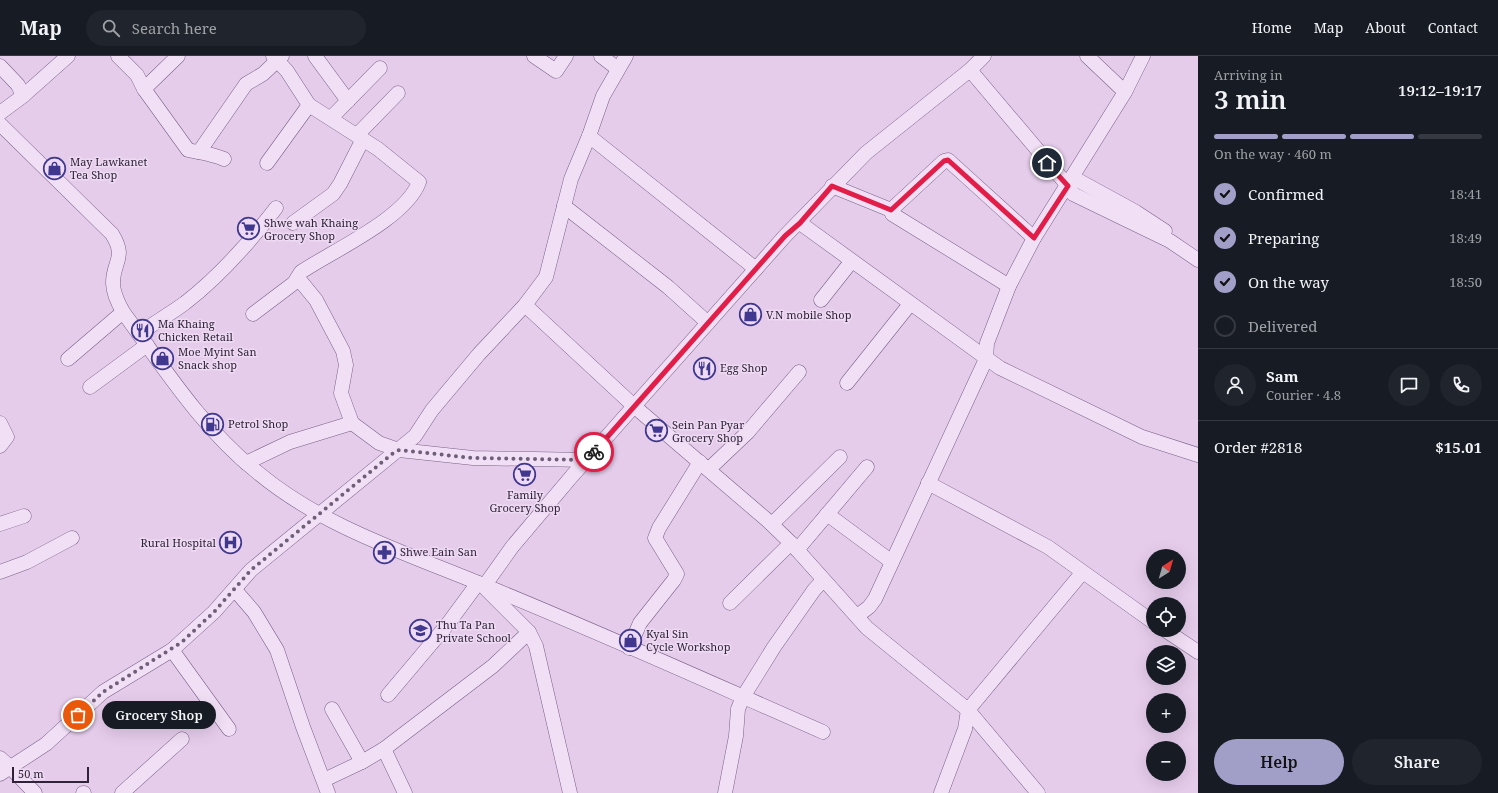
<!DOCTYPE html>
<html lang="en">
<head>
<meta charset="utf-8">
<style>
	body { margin:0; font-family:"Noto Serif",serif; background:#20242c; color:#f1f3f6; height:100vh; display:flex; flex-direction:column; font-size:15px; white-space:nowrap }
	* { box-sizing:border-box; margin:0 }
	p { font-size:13px; color:#9ea1a6 }
	.icon { flex:none; width:22px; height:22px; fill:none; stroke:currentColor; stroke-width:2; stroke-linecap:round; stroke-linejoin:round }
	.map { position:relative; flex:1; overflow:hidden }
	.sheet { display:flex; flex-direction:column; background:#171b24; width:300px }
	.sheet>* { flex:none }
	.needle { width:26px; rotate:37deg }
	.controls { position:absolute; left:1146px; top:493px; display:grid; gap:8px }
	.controls a { display:grid; place-items:center; width:40px; height:40px; border-radius:50%; background:#171b24; box-shadow:0 4px 16px #0002; font-size:20px }
	.scale { position:absolute; left:12px; bottom:10px; width:77px; box-sizing:border-box; padding-left:4px; border:2px solid #302339; border-top:0; font-size:11px; line-height:14px; white-space:nowrap; color:#302339; -webkit-text-stroke:3px #eedbf3; paint-order:stroke }
	.pin { position:absolute; display:grid; place-items:center; width:34px; height:34px; color:#fff; margin:-17px; border:2px solid #fff; border-radius:50%; box-shadow:0 1px 4px #0007 }
	.courier { position:absolute; display:grid; place-items:center; width:40px; height:40px; margin:-20px; border:3px solid #e11d48; border-radius:50%; background:#fff; color:#222; box-shadow:0 1px 5px #0007 }
	.bubble { position:absolute; height:28px; border-radius:14px; background:#171b24; box-shadow:0 4px 16px #0002; font-size:13px; font-weight:600; line-height:28px; text-align:center }
	.overview em { font-style:normal; font-weight:600 }
	.overview div { display:flex; flex-direction:column-reverse }
	.overview { display:flex; align-items:center; justify-content:space-between; height:68px; padding:0 16px }
	h1 { font-size:26px; font-weight:600; line-height:30px }
	.bar { display:grid; grid-template-columns:repeat(4,1fr); gap:6px 4px; align-content:center; height:48px; padding:0 16px }
	.bar i { height:5px; border-radius:3px; background:#363941 }
	.bar .current { background:#a19fc8 }
	.bar p { grid-column:span 4 }
	.line { display:flex; align-items:center; gap:10px; padding:0 16px; border-top:1px solid #363941 }
	.line div { flex:1 }
	.round { display:grid; place-items:center; flex:none; width:42px; height:42px; border-radius:21px; background:#20242c }
	ol { padding:0 16px; list-style:none }
	li { display:flex; align-items:center; gap:12px; height:44px }
	li p { margin-inline-start:auto }
	li .icon { padding:4px; border-radius:50%; background:#a19fc8; color:#111; stroke-width:4 }
	li:last-child { color:#9ea1a6 }
	li i { width:22px; height:22px; border:2px solid #363941; border-radius:50% }
	.primary-button { display:flex; gap:8px; margin-top:auto; padding:8px 16px }
	.primary-button a { flex:1; height:46px; border-radius:24px; background:#a19fc8; color:#111; font-size:16px; font-weight:600; line-height:46px; text-align:center }
	.primary-button a+a { background:#20242c; color:#f1f3f6 }
	header { display:flex; align-items:center; gap:24px; box-sizing:border-box; height:56px; padding:0 20px; background:#171b24; border-bottom:1px solid #363941 }
	header strong { font-size:19px }
	nav { display:flex; gap:22px; margin-inline-start:auto; font-size:14px }
	.search { width:280px; height:36px; background:#20242c; display:flex; align-items:center; gap:10px; box-sizing:border-box; padding:0 14px; border-radius:22px; color:#9ea1a6; font-size:15px }
	main { display:flex; flex:1; min-height:0 }
	.map>svg:first-child { display:block }
	.lines { fill:none; stroke-linecap:round; stroke-linejoin:round }
	.minor-casing { stroke:#796186; stroke-width:15 }
	.minor { stroke:#f1dff6; stroke-width:14 }
	.done { stroke:#6f5e77; stroke-width:4; stroke-dasharray:0 7.2 }
	.route { stroke:#e11d48; stroke-width:5 }
	.labels { text-anchor:middle; stroke-width:3; stroke-linejoin:round; paint-order:stroke }
	.poi-label { font-size:11px; fill:#302339; stroke:#eedbf3; text-anchor:start }
</style>
</head>
<body>
<header>
<strong>Map</strong>
<div class="search"><svg class="icon" aria-label="search" viewBox="0 0 24 24"><circle cx="10" cy="10" r="6"/><path d="M15 15l6 6"/></svg>Search here</div>
<nav><a>Home</a><a>Map</a><a>About</a><a>Contact</a></nav>
</header>
<main>
<div class="map">
<svg width="1198" height="737" viewBox="0 0 1198 737">
	<rect width="100%" height="100%" fill="#e5cceb"/>
	<g class="lines">
		<defs>
			<g id="minor">
				<path d="M 118,0 L 137,19 L 144,33 L 188,94 C 202,97 210,97 224,103"/>
				<polyline points="315,0 348,45"/>
				<polyline points="534,0 556,15 566,0"/>
				<polyline points="601,0 618,13"/>
				<polyline points="1087,0 1125,36"/>
				<polyline points="0,10 18,29 23,40"/>
				<polyline points="970,14 1068,130 1073,138 1170,185 1198,204"/>
				<polyline points="144,33 178,0"/>
				<polyline points="0,57 23,40 68,0"/>
				<polyline points="332,61 380,12"/>
				<path d="M 0,68 L 112,178 C 127,202 113,205 113,227 C 113,237 118,247 123,256 C 164,312 202,372 257,416 C 324,472 409,498 488,531 C 601,577 711,627 823,676"/>
				<polyline points="357,79 398,37"/>
				<polyline points="589,80 756,213"/>
				<polyline points="199,96 246,28 263,18 282,0"/>
				<polyline points="267,107 309,49"/>
				<polyline points="1072,121 1136,156 1165,175"/>
				<polyline points="832,130 891,154"/>
				<polyline points="564,150 668,231 708,267"/>
				<polyline points="293,167 333,138 340,128 363,83"/>
				<polyline points="800,167 1000,312 1142,381 1198,399"/>
				<polyline points="298,222 316,244 343,295 346,309 341,337 352,367 379,387 399,394 473,402 586,404"/>
				<polyline points="1009,230 892,158 891,154 944,105 948,104 1034,182"/>
				<polyline points="821,244 851,206"/>
				<polyline points="525,249 635,351 767,464 791,487 867,572 968,654 1038,737"/>
				<path d="M 253,258 L 294,227 L 301,216 C 334,194 406,162 419,126 L 378,93 L 309,49 L 287,15 L 273,0"/>
				<path d="M 139,278 C 154,267 170,258 185,247 C 220,220 249,187 276,152"/>
				<polyline points="68,303 123,256"/>
				<polyline points="847,327 910,248"/>
				<polyline points="90,331 147,289"/>
				<polyline points="0,367 7,381 0,390"/>
				<polyline points="246,407 290,386 352,367"/>
				<polyline points="709,413 748,376 799,316"/>
				<polyline points="928,427 1048,491 1153,566"/>
				<polyline points="827,458 892,506"/>
				<polyline points="0,468 24,460"/>
				<polyline points="772,468 840,401"/>
				<polyline points="797,494 867,411"/>
				<polyline points="0,516 27,506 72,482"/>
				<polyline points="485,529 512,491 572,420 785,180 866,97 970,14 984,0"/>
				<polyline points="486,533 529,576 536,590 570,737"/>
				<polyline points="235,534 254,556 277,594 303,671 328,737"/>
				<polyline points="730,547 791,487"/>
				<polyline points="857,560 869,551 875,543 986,303 987,287 1009,230 1034,182 1125,36 1143,0"/>
				<polyline points="1165,574 1198,596"/>
				<polyline points="629,592 640,567 674,524 677,518 655,482 659,472 700,406"/>
				<polyline points="172,594 229,673"/>
				<polyline points="388,639 447,569 478,527"/>
				<polyline points="332,653 362,706"/>
				<polyline points="384,693 405,737"/>
				<polyline points="0,702 10,711 35,737"/>
				<polyline points="0,718 46,688 103,636 172,594 214,556 251,514 415,380 432,354 479,298 525,249 546,221 571,123 589,80 603,40 626,0"/>
				<polyline points="324,724 362,706 384,693 493,610 529,576"/>
				<polyline points="83,737 84,737"/>
				<polyline points="122,737 182,683"/>
				<polyline points="725,737 736,680 738,653 743,641 774,591 814,534 823,524"/>
				<polyline points="941,737 965,673 968,654 1082,517"/>
			</g>
		</defs>
		<!-- minor casing -->
		<use href="#minor" class="minor-casing"/>
		<!-- minor -->
		<use href="#minor" class="minor"/>
	</g>
	<g class="lines">
		<!-- done -->
		<polyline class="done" points="78,659 103,636 182,586 214,556 251,514 392,398 399,394 473,402 586,404 594,396"/>
		<!-- route -->
		<polyline class="route" points="594,396 785,180 800,167 832,130 891,154 944,105 948,104 1034,182 1068,130 1047,107"/>
	</g>
	<!-- icons -->
	<defs>
		<symbol id="shop-ring" viewBox="-11 -11 22 22"><circle r="9.5" fill="#eedbf3" stroke="#40388f" stroke-width="1.5"/><path d="M-5-2.5h2.3a2.7 3.5 0 0 1 5.4 0H5L5.5 6h-11ZM-1.5-2.5h3a1.5 2.3 0 0 0-3 0Z" fill="#40388f"/></symbol>
		<symbol id="supermarket-ring" viewBox="-11 -11 22 22"><circle r="9.5" fill="#eedbf3" stroke="#40388f" stroke-width="1.5"/><path d="M-6-5.5h2.5l.6 2H6L4.5 2H-2.5L-4.4-4H-6ZM-1.5 3.2a1.3 1.3 0 1 0 .1 0ZM3 3.2a1.3 1.3 0 1 0 .1 0Z" fill="#40388f"/></symbol>
		<symbol id="restaurant-ring" viewBox="-11 -11 22 22"><circle r="9.5" fill="#eedbf3" stroke="#40388f" stroke-width="1.5"/><path d="M-5-6h1v4h1v-4h1v4h1v-4h1v5L-1.5 .5V6h-2V.5L-5-1ZM5-6V6H3V1.5H1.5Q1.5-4 5-6Z" fill="#40388f"/></symbol>
		<symbol id="fuel-ring" viewBox="-11 -11 22 22"><circle r="9.5" fill="#eedbf3" stroke="#40388f" stroke-width="1.5"/><path d="M-5.5-6h7V0h2V4h1.3V-2.5L3-4.5l.8-.8L6-3V5H2.5V1h-1V6h-7ZM-4.2-4.7v3.2H.2V-4.7Z" fill="#40388f"/></symbol>
		<symbol id="hospital-ring" viewBox="-11 -11 22 22"><circle r="9.5" fill="#eedbf3" stroke="#40388f" stroke-width="1.5"/><path d="M-5-5h3v3.5h4V-5h3V5h-3V1.5h-4V5h-3Z" fill="#40388f"/></symbol>
		<symbol id="pharmacy-ring" viewBox="-11 -11 22 22"><circle r="9.5" fill="#eedbf3" stroke="#40388f" stroke-width="1.5"/><path d="M-2-6h4v4h4v4h-4v4h-4v-4h-4v-4h4Z" fill="#40388f"/></symbol>
		<symbol id="school-ring" viewBox="-11 -11 22 22"><circle r="9.5" fill="#eedbf3" stroke="#40388f" stroke-width="1.5"/><path d="M0-5L7-2L0 1L-7-2ZM-4 1L0 2.5L4 1V4Q0 6-4 4Z" fill="#40388f"/></symbol>
	</defs>
	<g fill-rule="evenodd">
		<use href="#shop-ring" x="42" y="100" width="25" height="25"/>
		<use href="#supermarket-ring" x="236" y="160" width="25" height="25"/>
		<use href="#shop-ring" x="738" y="246" width="25" height="25"/>
		<use href="#restaurant-ring" x="130" y="262" width="25" height="25"/>
		<use href="#shop-ring" x="150" y="290" width="25" height="25"/>
		<use href="#restaurant-ring" x="692" y="300" width="25" height="25"/>
		<use href="#fuel-ring" x="200" y="356" width="25" height="25"/>
		<use href="#supermarket-ring" x="644" y="362" width="25" height="25"/>
		<use href="#supermarket-ring" x="512" y="406" width="25" height="25"/>
		<use href="#hospital-ring" x="218" y="474" width="25" height="25"/>
		<use href="#pharmacy-ring" x="372" y="484" width="25" height="25"/>
		<use href="#school-ring" x="408" y="562" width="25" height="25"/>
		<use href="#shop-ring" x="618" y="572" width="25" height="25"/>
	</g>
	<g class="labels">
		<!-- poi labels -->
		<g class="poi-label">
			<text x="70" y="110">May Lawkanet<tspan x="70" dy="13">Tea Shop</tspan></text>
			<text x="264" y="171">Shwe wah Khaing<tspan x="264" dy="13">Grocery Shop</tspan></text>
			<text x="766" y="263">V.N mobile Shop</text>
			<text x="158" y="272">Ma Khaing<tspan x="158" dy="13">Chicken Retail</tspan></text>
			<text x="178" y="300">Moe Myint San<tspan x="178" dy="13">Snack shop</tspan></text>
			<text x="720" y="316">Egg Shop</text>
			<text x="228" y="372">Petrol Shop</text>
			<text x="672" y="373">Sein Pan Pyar<tspan x="672" dy="13">Grocery Shop</tspan></text>
			<text x="525" y="443" text-anchor="middle">Family<tspan x="525" dy="13">Grocery Shop</tspan></text>
			<text x="216" y="491" text-anchor="end">Rural Hospital</text>
			<text x="400" y="500">Shwe Eain San</text>
			<text x="436" y="573">Thu Ta Pan<tspan x="436" dy="13">Private School</tspan></text>
			<text x="646" y="582">Kyal Sin<tspan x="646" dy="13">Cycle Workshop</tspan></text>
		</g>
	</g>
</svg>
<div class="controls">
<a><svg class="needle" viewBox="-14 -14 28 28"><path d="M0-13l5 13h-10z" fill="#e53935"/><path d="M0 13l5-13h-10z" fill="#9ea1a6"/></svg></a>
<a><svg class="icon" aria-label="locate" viewBox="0 0 24 24"><circle cx="12" cy="12" r="6"/><path d="M12 2v4M12 18v4M2 12h4M18 12h4"/></svg></a>
<a><svg class="icon" aria-label="layers" viewBox="0 0 24 24"><path d="M12 4l9 5-9 5-9-5zM3 14l9 5 9-5"/></svg></a>
<a>+</a>
<a>−</a>
</div>
<div class="scale">50 m</div>
<div class="pin" style="left:78px;top:659px;background:#ea580c"><svg class="icon" aria-label="bag" viewBox="0 0 24 24"><path d="M5 8h14l-1 12H6zM9 8a3 3 0 0 1 6 0"/></svg></div>
<div class="pin" style="left:1047px;top:107px;background:#1f2937"><svg class="icon" aria-label="home" viewBox="0 0 24 24"><path d="M3 11l9-7 9 7M6 9v11h12V9"/></svg></div>
<div class="courier" style="left:594px;top:396px"><svg class="icon" aria-label="bike" viewBox="0 0 24 24"><circle cx="6" cy="16" r="4"/><circle cx="18" cy="16" r="4"/><path d="M6 16l4-8h5l3 8M10 8l3 8H6M13 5h3"/></svg></div>
<div class="bubble" style="left:102px;top:645px;width:114px">Grocery Shop</div>
</div>
<section class="sheet">
<div class="overview"><div><h1>3 min</h1><p>Arriving in</p></div><em>19:12–19:17</em></div>
<div class="bar"><i class="current"></i><i class="current"></i><i class="current"></i><i></i><p>On the way · 460 m</p></div>
<ol>
<li><svg class="icon" aria-label="check" viewBox="0 0 24 24"><path d="M5 12l5 5 9-10"/></svg>Confirmed<p>18:41</p></li>
<li><svg class="icon" aria-label="check" viewBox="0 0 24 24"><path d="M5 12l5 5 9-10"/></svg>Preparing<p>18:49</p></li>
<li><svg class="icon" aria-label="check" viewBox="0 0 24 24"><path d="M5 12l5 5 9-10"/></svg>On the way<p>18:50</p></li>
<li><i></i>Delivered</li>
</ol>
<div class="line" style="height:72px"><a class="round"><svg class="icon" aria-label="person" viewBox="0 0 24 24"><circle cx="12" cy="8" r="4"/><path d="M4 21q1-7 8-7t8 7"/></svg></a><div><b>Sam</b><p>Courier · 4.8</p></div><a class="round"><svg class="icon" aria-label="chat" viewBox="0 0 24 24"><path d="M4 5h16v11H9l-5 4z"/></svg></a><a class="round"><svg class="icon" aria-label="phone" viewBox="0 0 24 24"><path d="M5 4h4l2 5-3 2q2 4 5 5l2-3 5 2v4C11 20 4 13 5 4z"/></svg></a></div>
<div class="line" style="height:52px"><div>Order #2818</div><b>$15.01</b></div>
<div class="primary-button"><a>Help</a><a>Share</a></div>
</section>
</main>
</body>
</html>
